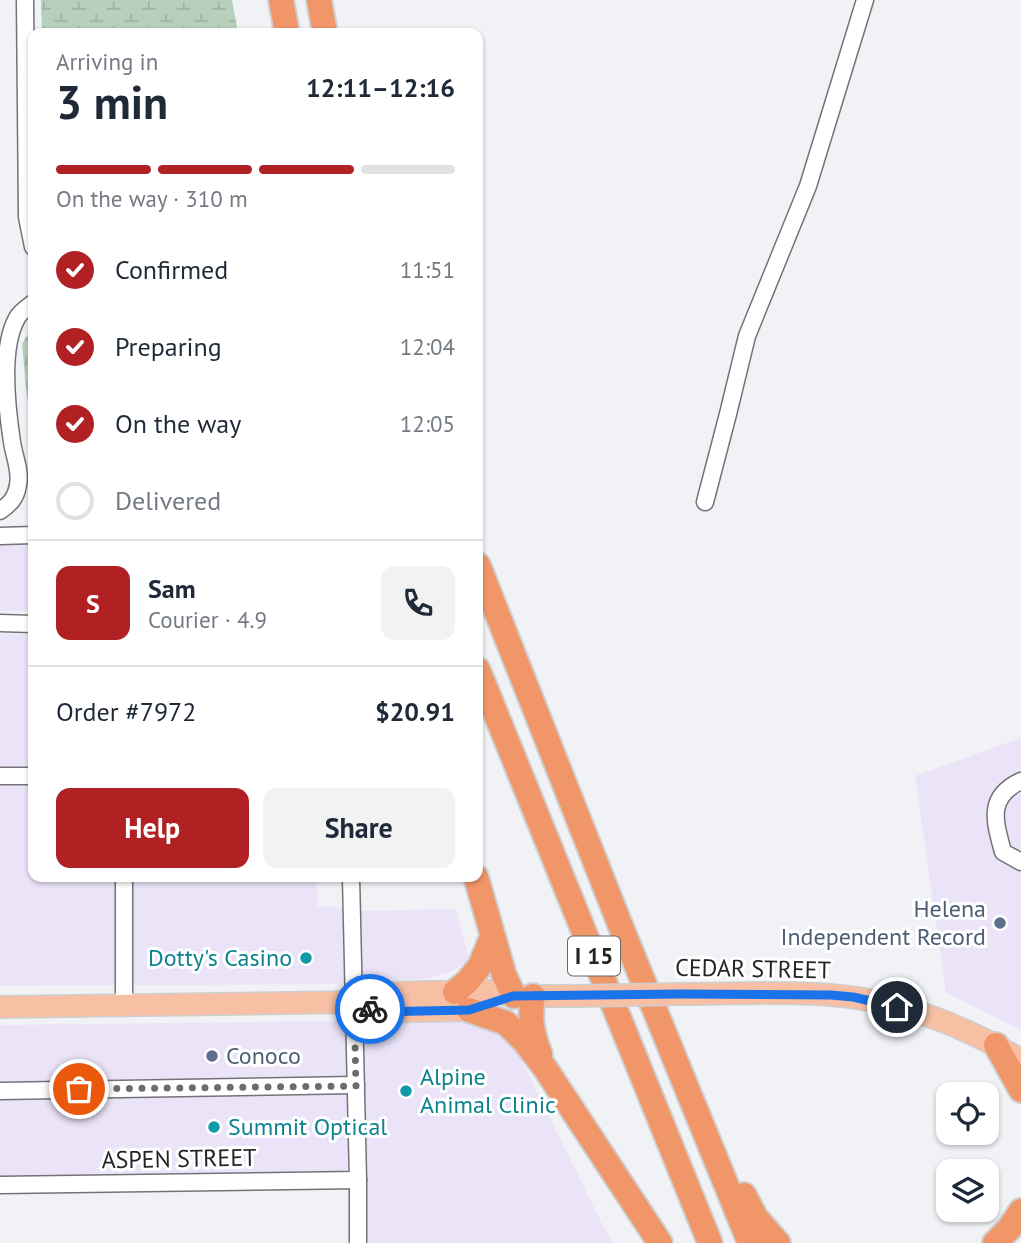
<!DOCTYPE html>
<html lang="en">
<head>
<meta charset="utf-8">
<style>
	body { margin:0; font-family:"PT Sans",sans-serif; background:#f2f2f3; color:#1f2937; height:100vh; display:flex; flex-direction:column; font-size:26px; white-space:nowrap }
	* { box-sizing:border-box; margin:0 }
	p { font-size:23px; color:#747a83 }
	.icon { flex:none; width:38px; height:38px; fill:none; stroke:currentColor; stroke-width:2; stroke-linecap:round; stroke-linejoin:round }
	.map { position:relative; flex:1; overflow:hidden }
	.panel { position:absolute; left:28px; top:28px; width:455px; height:854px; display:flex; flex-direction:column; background:#fff; border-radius:14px; box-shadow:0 2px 5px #0004 }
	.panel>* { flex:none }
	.controls { position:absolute; left:936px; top:1082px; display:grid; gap:14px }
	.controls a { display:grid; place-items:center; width:63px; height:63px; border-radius:14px; background:#fff; box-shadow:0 2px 5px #0004; font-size:35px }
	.pin { position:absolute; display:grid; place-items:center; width:60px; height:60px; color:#fff; margin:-30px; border:4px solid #fff; border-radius:50%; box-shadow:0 2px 7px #0007 }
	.courier { position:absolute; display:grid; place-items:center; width:70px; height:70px; margin:-35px; border:5px solid #1a73e8; border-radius:50%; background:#fff; color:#222; box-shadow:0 2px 9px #0007 }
	.head em { font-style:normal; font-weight:700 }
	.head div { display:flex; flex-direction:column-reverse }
	.head { display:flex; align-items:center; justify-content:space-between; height:119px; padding:0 28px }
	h1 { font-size:46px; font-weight:700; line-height:52px }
	.bar { display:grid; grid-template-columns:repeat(4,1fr); gap:10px 7px; align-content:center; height:84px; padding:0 28px }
	.bar i { height:9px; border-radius:5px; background:#e0e1e3 }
	.bar .selected { background:#b12022 }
	.bar p { grid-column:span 4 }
	.line { display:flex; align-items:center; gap:18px; padding:0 28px; border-top:2px solid #e0e1e3 }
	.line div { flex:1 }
	.round { display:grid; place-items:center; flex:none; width:74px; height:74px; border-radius:14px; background:#f2f2f3 }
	ol { padding:0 28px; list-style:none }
	li { display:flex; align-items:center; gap:21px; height:77px }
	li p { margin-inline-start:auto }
	li .icon { padding:7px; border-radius:50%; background:#b12022; color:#fff; stroke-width:4 }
	li:last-child { color:#747a83 }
	li i { width:38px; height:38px; border:4px solid #e0e1e3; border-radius:50% }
	.cta { display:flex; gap:14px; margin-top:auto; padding:14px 28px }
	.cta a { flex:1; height:80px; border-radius:14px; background:#b12022; color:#fff; font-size:28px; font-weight:700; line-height:80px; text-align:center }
	.cta a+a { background:#f2f2f3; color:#1f2937 }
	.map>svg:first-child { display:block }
	.commercial { fill:#ebe4f9 }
	.wetland { fill:url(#wetland-marsh) }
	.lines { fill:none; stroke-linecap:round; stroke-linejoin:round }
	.minor-casing { stroke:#727377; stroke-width:19 }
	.major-casing { stroke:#cfcfcf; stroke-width:24 }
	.highway-casing { stroke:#cfcfcf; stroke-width:28 }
	.minor { stroke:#fff; stroke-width:16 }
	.major { stroke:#f7c0a5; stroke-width:21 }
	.highway { stroke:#f19669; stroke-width:24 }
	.major-bridge-casing { stroke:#cfcfcf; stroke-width:24; stroke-linecap:butt }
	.major-bridge { stroke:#f7c0a5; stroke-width:21 }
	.done { stroke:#6b6c6e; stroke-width:7; stroke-dasharray:0 12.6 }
	.route { stroke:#1a73e8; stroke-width:9 }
	.service-dot { fill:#5c6f8a; stroke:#fff; stroke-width:2.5 }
	.culture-dot { fill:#0f9aa8; stroke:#fff; stroke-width:2.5 }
	.labels { text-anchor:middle; stroke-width:6; stroke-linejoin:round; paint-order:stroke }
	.shield { fill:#fff; stroke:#656666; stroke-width:2 }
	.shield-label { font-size:23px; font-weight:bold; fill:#232425 }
	.service-label { font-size:24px; fill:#4e5e75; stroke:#fff; text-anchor:end }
	.culture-label { font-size:24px; fill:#0d838f; stroke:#fff; text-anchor:start }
	.street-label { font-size:24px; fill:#232425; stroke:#fff }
</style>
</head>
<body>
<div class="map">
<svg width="1021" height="1243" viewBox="0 0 1021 1243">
	<defs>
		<pattern id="wetland-marsh" width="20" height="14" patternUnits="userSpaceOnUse" patternTransform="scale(1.75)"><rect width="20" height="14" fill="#b7d0bb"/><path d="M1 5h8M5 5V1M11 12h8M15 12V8" fill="none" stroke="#9db2a1"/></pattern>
	</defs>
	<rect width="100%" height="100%" fill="#f0f2f6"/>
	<!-- commercial -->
	<g class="commercial">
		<polygon points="33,537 33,611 0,611 0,538"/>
		<polygon points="0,634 33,634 33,877 316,877 317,906 346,908 344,980 334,984 0,986"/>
		<polygon points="1021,738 1021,1030 946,993 915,776"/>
		<polygon points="456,909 469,959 461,966 448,973 425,979 363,981 359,911"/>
		<polygon points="342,1021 346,1023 348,1027 349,1164 348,1168 344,1171 0,1177 0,1025"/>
		<polygon points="372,1021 471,1021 508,1033 603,1226 614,1243 365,1243 363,1027 365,1023"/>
	</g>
	<!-- wetland -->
	<g class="wetland">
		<polygon points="41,0 232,0 238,33 42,33"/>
		<polygon points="33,326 33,429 27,397 22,344"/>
	</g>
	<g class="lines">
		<defs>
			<g id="minor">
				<polyline points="25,0 27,217 33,247"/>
				<polyline points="705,502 728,414 747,336 808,186 865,0"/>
				<path d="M 0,511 C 10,504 16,498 18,485 C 21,471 14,456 12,442 C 7,409 0,348 17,318 C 20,312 28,307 33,303"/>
				<polyline points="0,536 33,535"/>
				<polyline points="0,623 33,624"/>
				<polyline points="0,776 33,776"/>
				<path d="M 1021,781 C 986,797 995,822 1003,852 L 1021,862"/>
				<polyline points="124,877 124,1005"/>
				<polyline points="351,877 358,1180 358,1243"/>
				<polyline points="0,1091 356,1085"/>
				<polyline points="0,1185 358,1180"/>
			</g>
			<g id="major">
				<path d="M 680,994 C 730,994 781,991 830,995 C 898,1000 963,1025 1021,1060"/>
				<polyline points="354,1002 375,1012 469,1010 485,1005"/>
				<polyline points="0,1007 354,1002 376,993 489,991 514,996 577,996"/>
			</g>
			<g id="highway">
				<polyline points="281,0 287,33"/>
				<polyline points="319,0 325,33"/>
				<polyline points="478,565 623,932 750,1243"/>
				<polyline points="478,670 710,1243"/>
				<polyline points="476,877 504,975 514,996"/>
				<polyline points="455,992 468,981 480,966 492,937"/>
				<path d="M 533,996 C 529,1017 532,1034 540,1054"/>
				<polyline points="469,1010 506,1023 524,1041 545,1068 660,1243"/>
				<polyline points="996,1045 1021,1090"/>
				<polyline points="744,1195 756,1218 778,1243"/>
				<polyline points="995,1243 1009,1229 1021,1211"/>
			</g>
		</defs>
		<!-- minor casing -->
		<use href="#minor" class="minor-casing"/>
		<!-- major casing -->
		<use href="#major" class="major-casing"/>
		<!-- highway casing -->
		<use href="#highway" class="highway-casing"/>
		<!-- minor -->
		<use href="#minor" class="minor"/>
		<!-- major -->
		<use href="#major" class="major"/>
		<!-- highway -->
		<use href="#highway" class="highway"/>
		<defs>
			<polyline id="major-bridge" points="577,996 680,994"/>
		</defs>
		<!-- major-bridge casing -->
		<use href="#major-bridge" class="major-bridge-casing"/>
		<!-- major-bridge -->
		<use href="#major-bridge" class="major-bridge"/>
	</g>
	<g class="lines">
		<!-- done -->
		<polyline class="done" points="79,1089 356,1086 354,1002 370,1009"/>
		<!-- route -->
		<polyline class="route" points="370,1009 375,1012 469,1010 513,996 680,994 831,995 853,997 897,1007"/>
	</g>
	<!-- markers -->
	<g class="service-dot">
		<circle cx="1000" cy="923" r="7"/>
		<circle cx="212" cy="1056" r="7"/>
	</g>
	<g class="culture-dot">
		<circle cx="306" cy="958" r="7"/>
		<circle cx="406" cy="1091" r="7"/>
		<circle cx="214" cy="1127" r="7"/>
	</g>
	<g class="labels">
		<!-- shield labels -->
		<rect class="shield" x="568" y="936.5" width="52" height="39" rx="5"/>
		<g class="shield-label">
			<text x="594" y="964">I 15</text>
		</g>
		<!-- service labels -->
		<g class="service-label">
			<text x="986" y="917">Helena<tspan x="986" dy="28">Independent Record</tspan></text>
			<text x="226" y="1064" text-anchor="start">Conoco</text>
		</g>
		<!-- culture labels -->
		<g class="culture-label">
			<text x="292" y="966" text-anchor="end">Dotty's Casino</text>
			<text x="420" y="1085">Alpine<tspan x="420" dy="28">Animal Clinic</tspan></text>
			<text x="228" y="1135">Summit Optical</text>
		</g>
		<!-- street labels -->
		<g class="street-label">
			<text transform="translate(753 969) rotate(1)" y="8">CEDAR STREET</text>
			<text transform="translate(179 1159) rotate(-1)" y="8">ASPEN STREET</text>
		</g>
	</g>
</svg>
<div class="controls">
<a><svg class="icon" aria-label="locate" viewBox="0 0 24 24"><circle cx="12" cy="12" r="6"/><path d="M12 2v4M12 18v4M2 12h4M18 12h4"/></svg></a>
<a><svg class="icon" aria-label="layers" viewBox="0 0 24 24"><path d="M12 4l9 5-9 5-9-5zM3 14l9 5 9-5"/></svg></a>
</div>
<div class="pin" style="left:79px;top:1089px;background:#ea580c"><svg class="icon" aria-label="bag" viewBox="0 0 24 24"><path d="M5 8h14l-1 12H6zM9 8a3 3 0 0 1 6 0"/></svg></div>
<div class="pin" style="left:897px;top:1007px;background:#1f2937"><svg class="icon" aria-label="home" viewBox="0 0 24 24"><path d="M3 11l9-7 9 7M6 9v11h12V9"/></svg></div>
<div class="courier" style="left:370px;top:1009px"><svg class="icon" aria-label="bike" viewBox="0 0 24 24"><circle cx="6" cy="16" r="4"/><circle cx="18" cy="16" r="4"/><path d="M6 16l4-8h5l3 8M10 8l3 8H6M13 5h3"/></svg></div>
<section class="panel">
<div class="head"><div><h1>3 min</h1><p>Arriving in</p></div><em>12:11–12:16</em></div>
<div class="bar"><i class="selected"></i><i class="selected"></i><i class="selected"></i><i></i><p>On the way · 310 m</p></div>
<ol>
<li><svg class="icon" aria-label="check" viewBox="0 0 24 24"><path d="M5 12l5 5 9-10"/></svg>Confirmed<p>11:51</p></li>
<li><svg class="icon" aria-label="check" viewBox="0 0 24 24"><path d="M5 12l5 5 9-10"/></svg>Preparing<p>12:04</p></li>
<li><svg class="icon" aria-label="check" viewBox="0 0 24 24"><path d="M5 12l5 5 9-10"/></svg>On the way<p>12:05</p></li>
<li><i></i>Delivered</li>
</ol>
<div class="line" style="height:126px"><b class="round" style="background:#b12022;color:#fff">S</b><div><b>Sam</b><p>Courier · 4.9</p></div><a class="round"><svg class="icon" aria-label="phone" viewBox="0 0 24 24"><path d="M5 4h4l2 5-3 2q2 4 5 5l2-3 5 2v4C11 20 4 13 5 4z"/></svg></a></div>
<div class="line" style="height:91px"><div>Order #7972</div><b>$20.91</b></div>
<div class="cta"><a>Help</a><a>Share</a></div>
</section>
</div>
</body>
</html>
